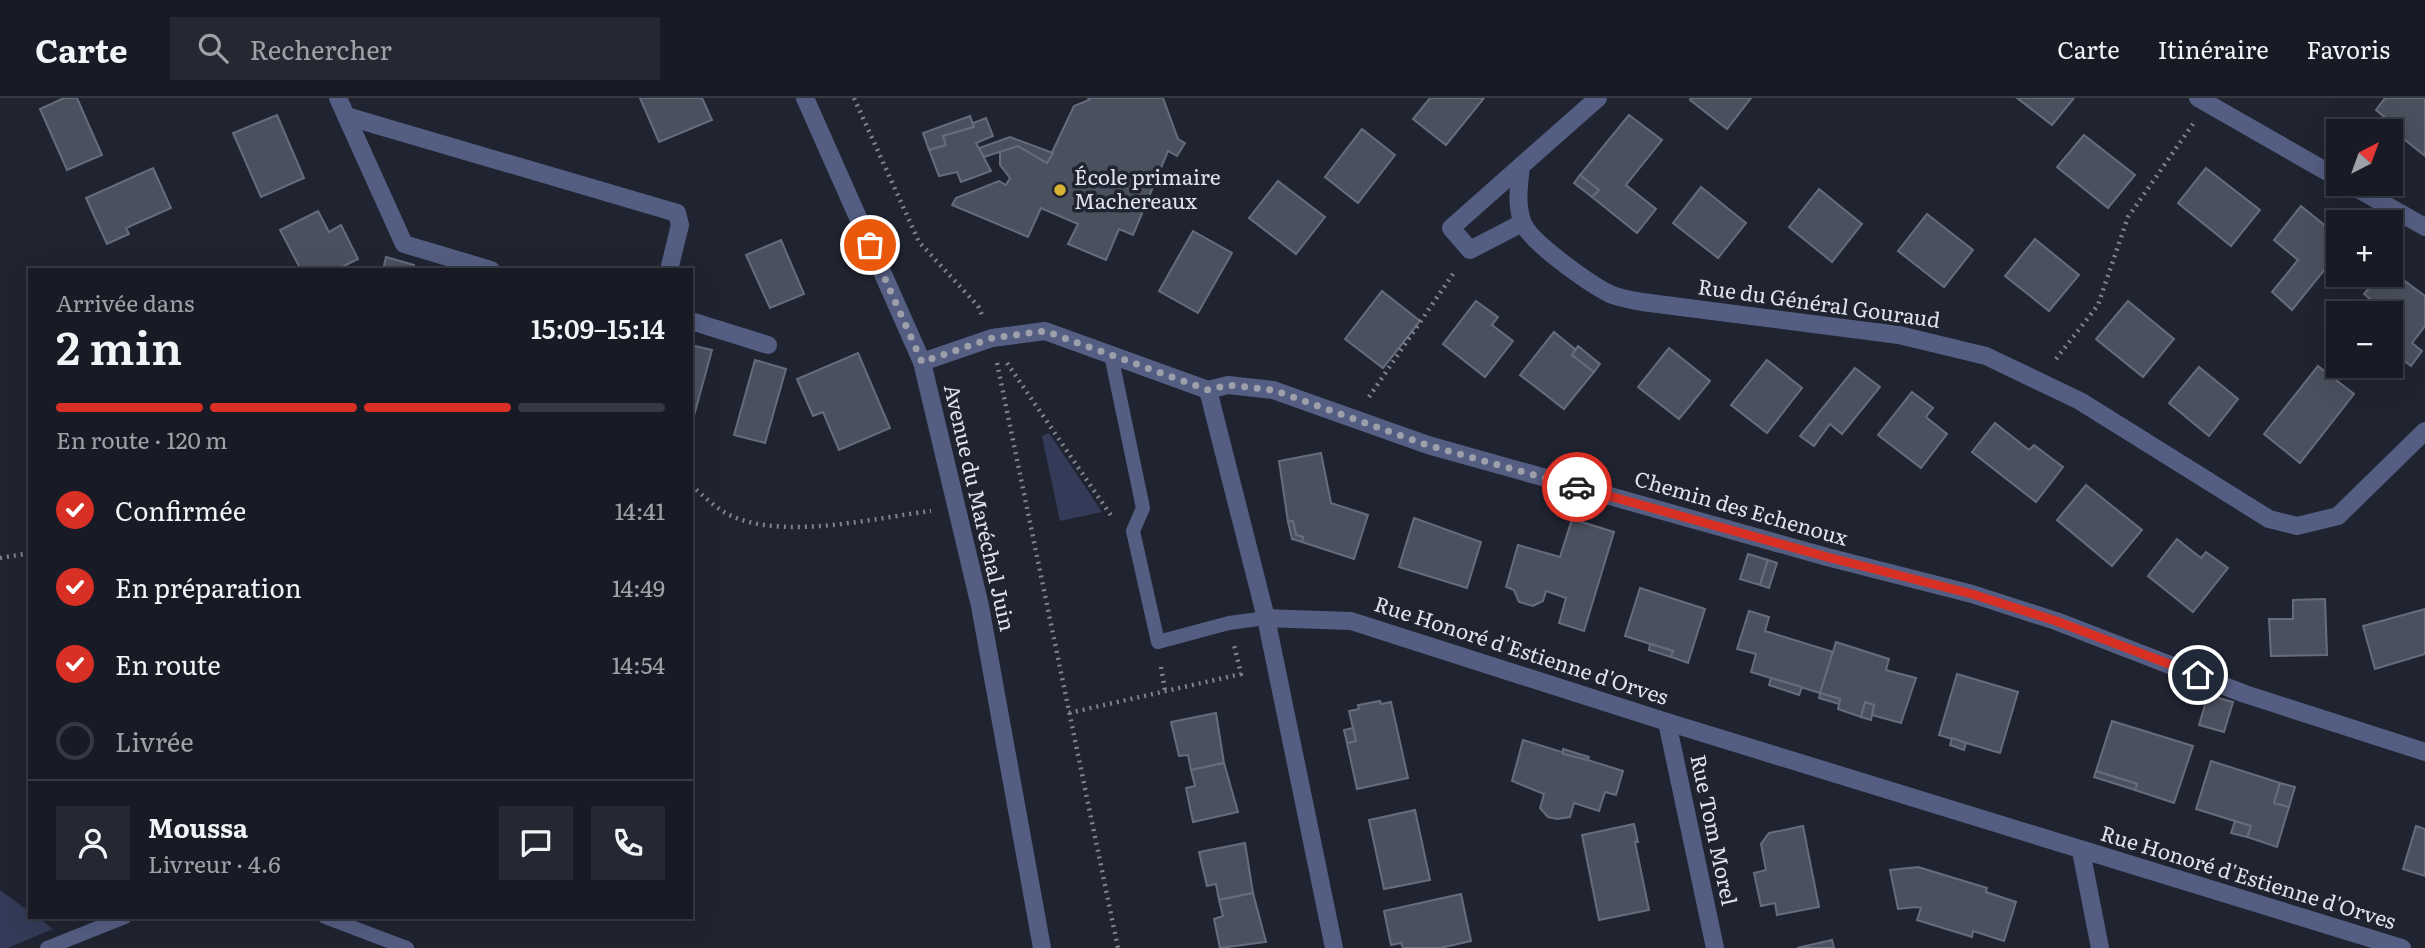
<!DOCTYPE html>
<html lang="fr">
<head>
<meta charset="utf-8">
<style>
	body { margin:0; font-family:Literata,serif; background:#252832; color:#f1f3f6; height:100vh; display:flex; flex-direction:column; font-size:26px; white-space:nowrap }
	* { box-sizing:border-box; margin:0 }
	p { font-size:23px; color:#9fa1a7 }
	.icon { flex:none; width:38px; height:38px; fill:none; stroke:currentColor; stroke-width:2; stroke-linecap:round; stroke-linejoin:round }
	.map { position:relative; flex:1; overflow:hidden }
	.side { position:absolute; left:28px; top:170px; width:665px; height:651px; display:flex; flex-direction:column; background:#181b25; border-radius:0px; box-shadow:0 7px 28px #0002,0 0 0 2px #363942 }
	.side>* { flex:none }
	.needle { width:46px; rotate:41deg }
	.tools { position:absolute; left:2326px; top:21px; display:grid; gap:14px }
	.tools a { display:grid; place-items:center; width:77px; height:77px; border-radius:0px; background:#181b25; box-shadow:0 7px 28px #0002,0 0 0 2px #363942; font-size:35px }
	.pin { position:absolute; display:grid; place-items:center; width:60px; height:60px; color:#fff; margin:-30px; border:4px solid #fff; border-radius:50%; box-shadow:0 2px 7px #0007 }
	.courier { position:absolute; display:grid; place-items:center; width:70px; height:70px; margin:-35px; border:5px solid #d93025; border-radius:50%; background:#fff; color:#222; box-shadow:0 2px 9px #0007 }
	.summary em { font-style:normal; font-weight:600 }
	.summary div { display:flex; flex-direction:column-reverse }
	.summary { display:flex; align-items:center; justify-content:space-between; height:119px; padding:0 28px }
	h1 { font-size:46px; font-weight:600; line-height:52px }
	.bar { display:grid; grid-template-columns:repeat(4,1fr); gap:10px 7px; align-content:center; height:84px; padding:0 28px }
	.bar i { height:9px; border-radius:5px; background:#363942 }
	.bar .selected { background:#d93025 }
	.bar p { grid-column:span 4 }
	.line { display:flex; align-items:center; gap:18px; padding:0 28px; border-top:2px solid #363942 }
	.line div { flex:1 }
	.round { display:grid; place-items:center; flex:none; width:74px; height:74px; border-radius:0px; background:#252832 }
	ol { padding:0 28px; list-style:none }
	li { display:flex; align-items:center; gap:21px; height:77px }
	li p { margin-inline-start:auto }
	li .icon { padding:7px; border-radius:50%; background:#d93025; color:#fff; stroke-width:4 }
	li:last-child { color:#9fa1a7 }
	li i { width:38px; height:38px; border:4px solid #363942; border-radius:50% }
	header { display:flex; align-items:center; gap:42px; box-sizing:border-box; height:98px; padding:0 35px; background:#181b25; border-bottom:2px solid #363942 }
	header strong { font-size:33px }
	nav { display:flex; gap:38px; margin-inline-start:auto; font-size:24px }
	.search { width:490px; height:63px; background:#252832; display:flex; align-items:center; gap:18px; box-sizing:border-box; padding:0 24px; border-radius:0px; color:#9fa1a7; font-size:26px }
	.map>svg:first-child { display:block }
	.green { fill:#333b58 }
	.building { fill:#4b505f; stroke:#676c7c; stroke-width:2 }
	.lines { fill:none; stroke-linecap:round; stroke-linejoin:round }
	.path { stroke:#80838e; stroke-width:4.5; stroke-dasharray:2 5; stroke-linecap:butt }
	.service { stroke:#545e82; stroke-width:14 }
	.minor { stroke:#545e82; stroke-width:18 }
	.done { stroke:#9da0ab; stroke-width:7; stroke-dasharray:0 12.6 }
	.route { stroke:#d93025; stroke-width:9 }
	.poi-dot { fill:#d9b334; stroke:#202431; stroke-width:2.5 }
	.labels { text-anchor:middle; stroke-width:7; stroke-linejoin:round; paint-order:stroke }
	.poi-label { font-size:21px; fill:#e0e3ec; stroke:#202431; text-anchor:start }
	.street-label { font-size:21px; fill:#e0e3ec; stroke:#202431 }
</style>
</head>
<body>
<header>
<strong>Carte</strong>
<div class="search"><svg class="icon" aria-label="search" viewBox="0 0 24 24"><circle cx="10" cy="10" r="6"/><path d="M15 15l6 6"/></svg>Rechercher</div>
<nav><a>Carte</a><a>Itinéraire</a><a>Favoris</a></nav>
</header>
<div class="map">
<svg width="2425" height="850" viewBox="0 0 2425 850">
	<rect width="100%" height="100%" fill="#202431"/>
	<!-- green -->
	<g class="green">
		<polygon points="1049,335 1102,414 1060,423 1042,338"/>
		<polygon points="0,792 30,814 30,819 37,819 53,831 8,850 0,850"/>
	</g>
	<!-- building -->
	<g class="building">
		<polygon points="64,0 77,0 102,57 67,72 40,11"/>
		<polygon points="640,0 702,0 712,22 659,44"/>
		<polygon points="1088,0 1163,0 1178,41 1185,45 1177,58 1168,53 1133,137 1119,131 1106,162 1068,146 1078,126 1041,110 1028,139 952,107 956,100 999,83 1006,87 1010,80 1000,67 1000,53 1018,48 1047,65 1074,8 1089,2"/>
		<polygon points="1430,0 1484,0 1446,47 1413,21"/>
		<polygon points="1691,0 1751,0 1727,31 1690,2"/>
		<polygon points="2017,0 2074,0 2052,27"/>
		<polygon points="2385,0 2425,0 2425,58 2385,26 2388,22 2376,12"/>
		<polygon points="277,17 304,80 261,99 233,35"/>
		<polygon points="1629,17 1662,42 1626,87 1656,111 1637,135 1592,99 1599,92 1580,77"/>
		<polygon points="970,18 974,29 943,38 946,47 929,52 923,35"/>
		<polygon points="986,20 993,38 976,45 991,73 961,84 957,74 939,78 929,52 946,47 943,38 974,29 973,25"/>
		<polygon points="1362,31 1395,57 1358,105 1325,79"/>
		<polygon points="2084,37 2135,77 2108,110 2057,69"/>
		<polygon points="1010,39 1053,55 1047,65 1018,48 984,59 979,50"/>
		<polygon points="153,70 171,110 126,130 129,136 107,146 86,100"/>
		<polygon points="2206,70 2260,112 2231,148 2178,105"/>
		<polygon points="1580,77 1599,92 1592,99 1574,85"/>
		<polygon points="1278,83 1325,119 1296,156 1249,120"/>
		<polygon points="1701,89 1746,125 1718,160 1673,125"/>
		<polygon points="1819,91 1862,126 1832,164 1789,129"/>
		<polygon points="2301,108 2338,138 2338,155 2292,212 2272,194 2298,162 2274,142"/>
		<polygon points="318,113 329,134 341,127 358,161 336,172 301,172 280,132"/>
		<polygon points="1927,116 1973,152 1944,189 1898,153"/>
		<polygon points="1193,133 1232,155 1198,215 1159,193"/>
		<polygon points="2035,141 2079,177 2049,213 2005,178"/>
		<polygon points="781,142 804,196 770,210 746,157"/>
		<polygon points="386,159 414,167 413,172 383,172"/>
		<polygon points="2390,172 2425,198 2425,228 2412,245 2422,253 2411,268 2390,252 2390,215 2379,215 2382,211 2364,196 2380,177 2390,177"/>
		<polygon points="1382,193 1420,223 1383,270 1345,241"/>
		<polygon points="1476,203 1498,219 1492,227 1513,243 1485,279 1443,246"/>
		<polygon points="2128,203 2174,241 2143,279 2096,241"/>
		<polygon points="1554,234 1576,252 1572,257 1594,274 1564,311 1520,277"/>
		<polygon points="691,247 712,252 692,325 691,325"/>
		<polygon points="1578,248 1600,266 1594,274 1572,257"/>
		<polygon points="1669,250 1710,283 1679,321 1638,289"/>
		<polygon points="858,255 890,330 839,352 823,314 813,318 797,281"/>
		<polygon points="755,262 786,271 765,345 734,337"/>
		<polygon points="1767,262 1802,290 1767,335 1731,307"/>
		<polygon points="2318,268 2354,296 2300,365 2264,336"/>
		<polygon points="2199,269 2238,301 2209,338 2169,305"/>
		<polygon points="1855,270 1880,289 1842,336 1830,326 1814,348 1800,338"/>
		<polygon points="1912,294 1933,310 1926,319 1947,336 1921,370 1878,337"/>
		<polygon points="1995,325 2029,352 2034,347 2063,369 2036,404 1972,354"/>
		<polygon points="1321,355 1331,405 1368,417 1354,461 1302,444 1303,439 1296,437 1293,423 1288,424 1279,363"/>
		<polygon points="2086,387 2142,432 2112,468 2057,422"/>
		<polygon points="1414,420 1481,444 1467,490 1399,469"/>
		<polygon points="1572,421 1614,434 1584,533 1559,525 1566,500 1546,493 1543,503 1533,508 1519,504 1514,492 1506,489 1518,447 1560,459"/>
		<polygon points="1293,423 1296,437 1303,439 1302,444 1292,441 1288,424"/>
		<polygon points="2177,441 2201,460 2206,454 2228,470 2193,514 2148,478"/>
		<polygon points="1748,456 1768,462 1760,487 1740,481"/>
		<polygon points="1768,462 1777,465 1769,490 1760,487"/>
		<polygon points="1640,490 1705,511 1688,565 1671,559 1673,553 1625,538"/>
		<polygon points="2325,501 2327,557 2271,558 2269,521 2293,521 2293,502"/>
		<polygon points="2425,511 2425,556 2375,571 2363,528"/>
		<polygon points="1749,513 1769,519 1765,533 1833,554 1820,595 1751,574 1756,556 1737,551"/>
		<polygon points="1836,544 1889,561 1886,572 1916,580 1901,625 1872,617 1874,607 1865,604 1861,619 1838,611 1840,601 1820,595"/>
		<polygon points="1650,546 1673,553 1671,559 1649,552"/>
		<polygon points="1957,576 2018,594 2000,655 1939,637"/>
		<polygon points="1771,580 1802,589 1799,597 1769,587"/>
		<polygon points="1820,595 1840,601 1839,606 1819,600"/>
		<polygon points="2208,597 2233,604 2224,634 2199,627"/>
		<polygon points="1380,603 1381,606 1391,604 1408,680 1357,691 1347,645 1356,643 1349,613 1359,611 1358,607"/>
		<polygon points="1865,604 1874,607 1871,622 1861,619"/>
		<polygon points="1216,615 1224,665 1191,672 1188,657 1179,658 1171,624"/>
		<polygon points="2112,623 2193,648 2174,705 2135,692 2137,686 2096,673"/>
		<polygon points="1353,630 1356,643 1347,645 1344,632"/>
		<polygon points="1952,640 1966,645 1964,652 1950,647"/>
		<polygon points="1523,642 1623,673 1616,697 1605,694 1599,713 1574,705 1570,719 1557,721 1548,719 1540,710 1544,696 1512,683"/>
		<polygon points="1563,651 1589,659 1588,662 1563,656"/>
		<polygon points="2211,663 2280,685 2274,705 2289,709 2277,749 2247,739 2251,728 2196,711"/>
		<polygon points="1224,665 1238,714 1193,724 1186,690 1195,688 1191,672"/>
		<polygon points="2096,673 2137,686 2135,692 2094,679"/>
		<polygon points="2280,685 2295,689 2289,709 2274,705"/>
		<polygon points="1415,712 1430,782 1384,791 1369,722"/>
		<polygon points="2235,723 2251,728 2247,739 2231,735"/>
		<polygon points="1634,726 1638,744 1635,744 1649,812 1599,822 1582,737"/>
		<polygon points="1803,728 1819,809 1777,817 1775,805 1761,808 1754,775 1766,772 1761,746 1769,735"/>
		<polygon points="2416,728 2425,731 2425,778 2403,771"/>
		<polygon points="1245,745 1253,795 1219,802 1216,786 1207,788 1199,754"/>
		<polygon points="1918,769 1987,790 1986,794 2016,804 2004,843 1973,833 1972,839 1917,822 1921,810 1916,809 1898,811 1890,772"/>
		<polygon points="1253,795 1266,844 1220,850 1214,821 1223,818 1219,802"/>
		<polygon points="1461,796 1471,843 1440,850 1403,850 1401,845 1391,847 1384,813"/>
		<polygon points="1832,842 1834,850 1797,850"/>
	</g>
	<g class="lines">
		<!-- path -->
		<g class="path">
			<polyline points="854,0 919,144 978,208 982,217"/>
			<polyline points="2056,261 2098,207 2128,119 2193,26"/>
			<polyline points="997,265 1118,850"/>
			<polyline points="1007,265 1112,419"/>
			<polyline points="1369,299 1455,173"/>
			<path d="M 691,387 C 706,400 720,415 739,421 C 793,440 875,420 931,413"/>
			<polyline points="0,460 30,455"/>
			<polyline points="1161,569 1165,593"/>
			<polyline points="1069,615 1241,576 1234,547"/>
		</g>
		<!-- service -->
		<g class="service">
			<polyline points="1111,257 1143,410 1133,433 1158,544 1229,525 1266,520"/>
			<polyline points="325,819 407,850"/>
			<polyline points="47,850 125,819"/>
		</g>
		<!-- minor -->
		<g class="minor">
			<polyline points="338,0 404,146 491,172"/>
			<polyline points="805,0 922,264 980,508 1042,850"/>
			<path d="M 1598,0 L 1521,68 C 1519,86 1516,105 1522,123 C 1528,143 1590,186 1610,196 C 1619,200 1631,202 1642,204 L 1899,237 L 1986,258 L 2080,303 L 2269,421 L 2297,428 L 2338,418 L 2425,333"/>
			<polyline points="2198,0 2338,80"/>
			<polyline points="346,18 677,115 680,127 669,172"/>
			<polyline points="1521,68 1451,130 1470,152 1522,125"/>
			<polyline points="2349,86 2425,129"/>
			<polyline points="691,223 768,247"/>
			<polyline points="922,264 992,240 1045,233 1208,292 1228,287 1273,292 1428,347 1827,459 1972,496 2056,523 2245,596 2425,654"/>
			<polyline points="1208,292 1266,520"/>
			<polyline points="1667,624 1715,850"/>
			<polyline points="2081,753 2100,850"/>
			<polyline points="1334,850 1266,520 1351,523 1667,624 2402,850"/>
		</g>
	</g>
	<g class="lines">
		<!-- done -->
		<polyline class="done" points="870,147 922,264 992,240 1045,233 1208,292 1228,287 1273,292 1427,347 1577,389"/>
		<!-- route -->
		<polyline class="route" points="1577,389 1827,459 1972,496 2056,523 2198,577"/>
	</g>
	<!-- markers -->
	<circle class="poi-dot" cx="1060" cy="92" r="7"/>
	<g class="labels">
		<!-- poi labels -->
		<g class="poi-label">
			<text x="1074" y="87">École primaire<tspan x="1074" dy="24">Machereaux</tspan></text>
		</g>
		<!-- street labels -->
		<g class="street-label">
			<text transform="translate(1819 206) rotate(8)" y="7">Rue du Général Gouraud</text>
			<text transform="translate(979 410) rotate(77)" y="7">Avenue du Maréchal Juin</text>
			<text transform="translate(1741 411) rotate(16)" y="7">Chemin des Echenoux</text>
			<text transform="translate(1521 553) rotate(18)" y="7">Rue Honoré d'Estienne d'Orves</text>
			<text transform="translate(1713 732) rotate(78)" y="7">Rue Tom Morel</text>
			<text transform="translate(2248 780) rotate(17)" y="7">Rue Honoré d'Estienne d'Orves</text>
		</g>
	</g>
</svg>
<div class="tools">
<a><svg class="needle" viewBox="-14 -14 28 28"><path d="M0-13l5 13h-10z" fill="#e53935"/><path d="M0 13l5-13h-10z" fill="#9fa1a7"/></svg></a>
<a>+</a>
<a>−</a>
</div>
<div class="pin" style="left:870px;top:147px;background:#ea580c"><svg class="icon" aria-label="bag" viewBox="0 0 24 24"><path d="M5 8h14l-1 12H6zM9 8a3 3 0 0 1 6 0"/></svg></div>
<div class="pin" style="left:2198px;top:577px;background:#1f2937"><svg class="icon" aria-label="home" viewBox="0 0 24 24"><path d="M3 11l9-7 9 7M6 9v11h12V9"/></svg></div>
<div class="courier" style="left:1577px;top:389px"><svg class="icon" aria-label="car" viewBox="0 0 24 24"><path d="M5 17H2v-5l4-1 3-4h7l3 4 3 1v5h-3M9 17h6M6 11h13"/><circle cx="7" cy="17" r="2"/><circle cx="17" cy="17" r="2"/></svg></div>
<section class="side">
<div class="summary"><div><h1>2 min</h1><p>Arrivée dans</p></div><em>15:09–15:14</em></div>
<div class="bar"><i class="selected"></i><i class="selected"></i><i class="selected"></i><i></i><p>En route · 120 m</p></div>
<ol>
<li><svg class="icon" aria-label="check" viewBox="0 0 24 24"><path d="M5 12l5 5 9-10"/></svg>Confirmée<p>14:41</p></li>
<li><svg class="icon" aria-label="check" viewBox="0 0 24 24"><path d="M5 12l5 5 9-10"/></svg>En préparation<p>14:49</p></li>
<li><svg class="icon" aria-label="check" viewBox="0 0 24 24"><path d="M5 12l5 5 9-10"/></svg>En route<p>14:54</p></li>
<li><i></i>Livrée</li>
</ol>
<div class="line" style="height:126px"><a class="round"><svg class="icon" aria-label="person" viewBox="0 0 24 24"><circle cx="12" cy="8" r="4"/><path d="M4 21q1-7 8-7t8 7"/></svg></a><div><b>Moussa</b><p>Livreur · 4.6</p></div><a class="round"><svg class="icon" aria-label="chat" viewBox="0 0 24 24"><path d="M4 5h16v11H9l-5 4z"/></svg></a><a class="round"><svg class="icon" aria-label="phone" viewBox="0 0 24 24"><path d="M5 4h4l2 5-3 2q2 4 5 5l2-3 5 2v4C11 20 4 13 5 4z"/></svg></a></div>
</section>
</div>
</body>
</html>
